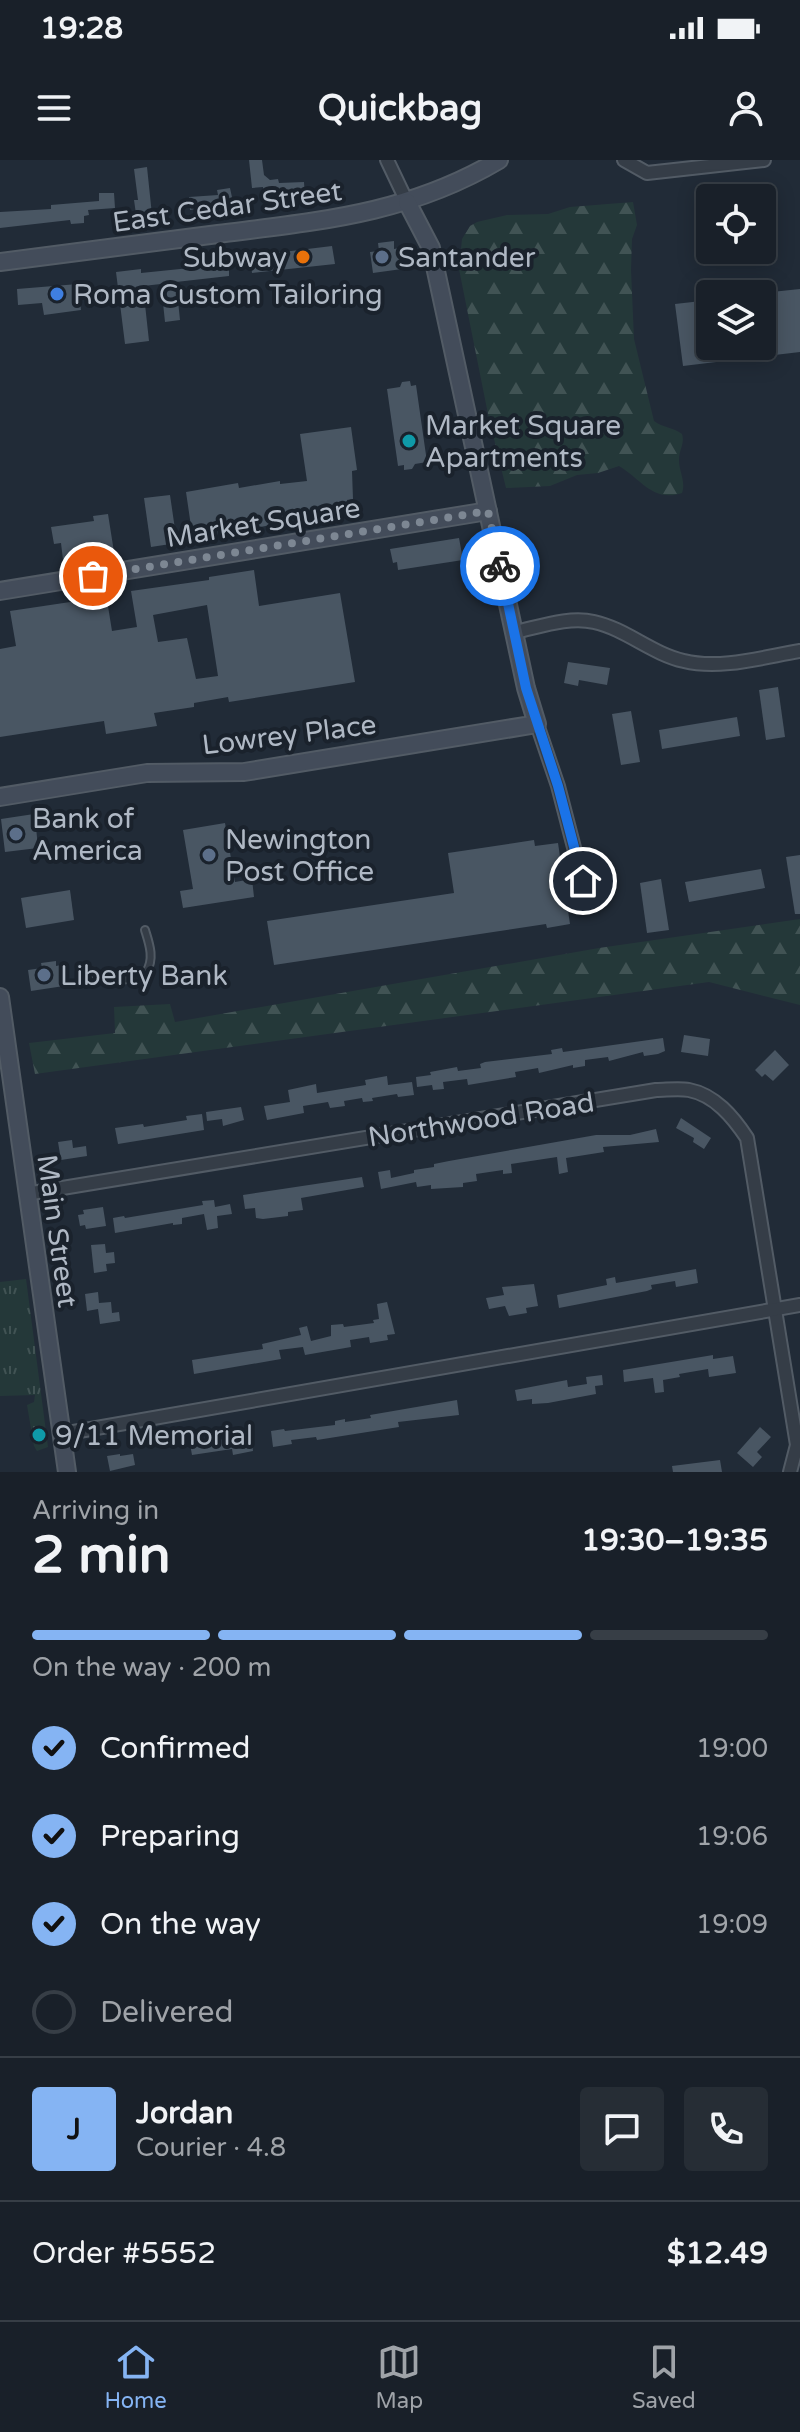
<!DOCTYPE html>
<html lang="en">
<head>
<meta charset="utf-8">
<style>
	body { margin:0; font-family:"Varela Round",sans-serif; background:#262d35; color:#f1f3f6; height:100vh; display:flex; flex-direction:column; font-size:30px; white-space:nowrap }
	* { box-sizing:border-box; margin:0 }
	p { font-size:26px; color:#9fa3a8 }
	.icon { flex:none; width:44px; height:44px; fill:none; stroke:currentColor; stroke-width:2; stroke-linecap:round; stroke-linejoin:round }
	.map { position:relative; height:1312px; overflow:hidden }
	.sheet { display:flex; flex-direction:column; background:#192029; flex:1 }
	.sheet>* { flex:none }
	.fabs { position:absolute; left:696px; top:24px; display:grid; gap:16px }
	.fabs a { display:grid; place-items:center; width:80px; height:80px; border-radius:8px; background:#192029; box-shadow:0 4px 20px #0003,0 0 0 2px #373e46; font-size:40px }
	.pin { position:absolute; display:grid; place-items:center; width:68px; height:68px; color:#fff; margin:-34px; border:4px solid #fff; border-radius:50%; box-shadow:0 2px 8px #0007 }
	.courier { position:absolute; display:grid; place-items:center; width:80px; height:80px; margin:-40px; border:6px solid #1a73e8; border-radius:50%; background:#fff; color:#222; box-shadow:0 2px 10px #0007 }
	.head em { font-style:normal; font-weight:700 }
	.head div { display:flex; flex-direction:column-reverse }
	.head { display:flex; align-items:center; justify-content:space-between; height:136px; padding:0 32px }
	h1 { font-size:52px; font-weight:700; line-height:60px }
	.bar { display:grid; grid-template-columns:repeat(4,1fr); gap:12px 8px; align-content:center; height:96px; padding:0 32px }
	.bar i { height:10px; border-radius:6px; background:#373e46 }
	.bar .active { background:#85b4f3 }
	.bar p { grid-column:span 4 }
	.line { display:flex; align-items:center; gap:20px; padding:0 32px; border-top:2px solid #373e46 }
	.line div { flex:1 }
	.round { display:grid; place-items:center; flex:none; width:84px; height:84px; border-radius:8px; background:#262d35 }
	ol { padding:0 32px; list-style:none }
	li { display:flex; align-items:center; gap:24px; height:88px }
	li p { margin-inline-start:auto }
	li .icon { padding:8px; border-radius:50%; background:#85b4f3; color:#111; stroke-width:4 }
	li:last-child { color:#9fa3a8 }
	li i { width:44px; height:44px; border:4px solid #373e46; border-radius:50% }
	.status { display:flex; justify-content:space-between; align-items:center; height:56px; padding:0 40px; background:#192029; direction:ltr }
	.status svg { height:22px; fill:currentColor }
	header { display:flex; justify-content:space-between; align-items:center; height:104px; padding:0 32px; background:#192029; font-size:36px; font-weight:700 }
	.tab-bar { display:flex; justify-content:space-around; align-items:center; height:112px; border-top:2px solid #373e46; background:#192029; font-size:22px; color:#9fa3a8 }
	.tab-bar a { display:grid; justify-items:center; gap:4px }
	.tab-bar .active { color:#85b4f3 }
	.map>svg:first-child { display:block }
	.grass { fill:url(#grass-tufts) }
	.forest { fill:url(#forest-firs) }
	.building { fill:#495663; fill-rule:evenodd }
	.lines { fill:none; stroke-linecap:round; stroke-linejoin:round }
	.lane-casing { stroke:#525b65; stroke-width:10 }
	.street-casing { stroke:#525b65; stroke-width:16 }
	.secondary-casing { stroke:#525b65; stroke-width:20 }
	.lane { stroke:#353d47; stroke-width:6 }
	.street { stroke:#353d47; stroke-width:12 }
	.secondary { stroke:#434c5a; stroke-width:16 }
	.done { stroke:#7d8793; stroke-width:8; stroke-dasharray:0 14.4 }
	.route { stroke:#1a73e8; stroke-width:10 }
	.food-dot { fill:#e8710a; stroke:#1a222c; stroke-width:3 }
	.service-dot { fill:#5c6f8a; stroke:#1a222c; stroke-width:3 }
	.shop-dot { fill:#3f7fe0; stroke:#1a222c; stroke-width:3 }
	.culture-dot { fill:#0f9aa8; stroke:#1a222c; stroke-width:3 }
	.labels { text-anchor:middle; stroke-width:8; stroke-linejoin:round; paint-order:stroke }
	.street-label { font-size:28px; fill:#afb8c4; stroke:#1a222c }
	.poi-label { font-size:28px; fill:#afb8c4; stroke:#1a222c; text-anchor:start }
</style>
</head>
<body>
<div class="status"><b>19:28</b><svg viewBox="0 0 49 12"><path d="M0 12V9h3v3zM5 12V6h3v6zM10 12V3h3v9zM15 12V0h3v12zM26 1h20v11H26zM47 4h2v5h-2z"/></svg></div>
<header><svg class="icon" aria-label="menu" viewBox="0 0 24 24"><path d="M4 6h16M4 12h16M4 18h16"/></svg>Quickbag<svg class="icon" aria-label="person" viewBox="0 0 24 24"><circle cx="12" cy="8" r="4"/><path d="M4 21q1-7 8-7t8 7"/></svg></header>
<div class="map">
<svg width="800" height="1312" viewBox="0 0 800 1312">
	<defs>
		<pattern id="grass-tufts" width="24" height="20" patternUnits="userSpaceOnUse" patternTransform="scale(2)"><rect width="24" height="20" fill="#243839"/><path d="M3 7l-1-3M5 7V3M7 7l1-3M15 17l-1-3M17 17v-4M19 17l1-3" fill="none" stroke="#415354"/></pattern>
		<pattern id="forest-firs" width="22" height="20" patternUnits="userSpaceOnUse" patternTransform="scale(2)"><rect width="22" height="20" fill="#243839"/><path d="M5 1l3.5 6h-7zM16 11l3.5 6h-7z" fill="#415354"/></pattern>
	</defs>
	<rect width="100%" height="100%" fill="#212b37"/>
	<!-- grass -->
	<polygon class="grass" points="26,1119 48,1287 37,1291 34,1286 27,1245 34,1242 35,1235 0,1236 0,1122"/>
	<!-- forest -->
	<g class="forest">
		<path d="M 633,42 L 637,65 L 632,79 L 631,110 L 634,179 L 654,261 C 663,268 673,267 682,274 C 685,284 679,289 679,300 C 679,312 686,321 682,333 C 653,343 640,318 619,306 L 598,313 L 577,315 L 550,326 L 506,328 L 488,254 L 459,109 L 462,79 L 470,66 L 477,62 L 507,55 L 548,54 L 570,47 Z"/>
		<polygon points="800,759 800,845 709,822 35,914 29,883 115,873 114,847 170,844 175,862 599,788"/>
	</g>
	<!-- building -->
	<g class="building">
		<polygon points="249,0 262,0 264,15 270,20 278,19 279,23 304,22 305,37 289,38 289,34 264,37 263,27 252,28"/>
		<polygon points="147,7 152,55 141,57 141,54 136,54 134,40 138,40 134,9"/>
		<polygon points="230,28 233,42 190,50 189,37 218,35 217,30"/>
		<polygon points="99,33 114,33 115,48 88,50 89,55 84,56 84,63 71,64 70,60 0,68 0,52 51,49 51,45 99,41"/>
		<polygon points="394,81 394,89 399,88 402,109 373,113 370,92 379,91 378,83"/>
		<polygon points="332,86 335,104 252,113 250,96"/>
		<polygon points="229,104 229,116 176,122 180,160 165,162 161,124 143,126 149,181 125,184 116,112 141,109 141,113"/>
		<polygon points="78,124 81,150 44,155 42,143 18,145 17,129"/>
		<polygon points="800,129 800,192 683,206 675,144 710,140 710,186 762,186 762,133"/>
		<polygon points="410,221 411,226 416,225 427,302 415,304 412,309 404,310 404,305 398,306 387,229 400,227 402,222"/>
		<polygon points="351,267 357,310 352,311 353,339 347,340 348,346 329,348 330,353 286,359 286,362 193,380 186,332 238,323 239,328 280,321 280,324 307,321 300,274"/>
		<polygon points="170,335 177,383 151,387 144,338"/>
		<polygon points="108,354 114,392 63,400 61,383 54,384 51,367 94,361 93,356"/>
		<polygon points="459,378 463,400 398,410 397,402 393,403 390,389"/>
		<path d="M 254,410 L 259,446 L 340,433 L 355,522 L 229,542 L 228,537 L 194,543 L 194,547 L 154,553 L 157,566 L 106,574 L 104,561 L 0,577 L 0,489 L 16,486 L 10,451 L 97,438 L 97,442 L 107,440 L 112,471 L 137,467 L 131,431 L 209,420 L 209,417 ZM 207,445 L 218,516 L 196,519 L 187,478 L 158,482 L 153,455 Z"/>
		<polygon points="568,502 610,508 607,525 579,520 578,526 564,523"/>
		<polygon points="778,527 785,577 766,580 759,530"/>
		<polygon points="631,551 640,602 621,605 612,554"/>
		<polygon points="737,557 740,576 662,589 659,570"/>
		<polygon points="34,654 34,657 56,654 57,664 36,667 38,688 5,692 1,659"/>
		<polygon points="225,663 235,722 252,719 254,737 183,748 180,731 193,729 183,670"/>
		<polygon points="534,680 535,686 558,683 570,764 547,768 546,764 274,805 267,761 454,733 448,693"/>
		<polygon points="800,695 800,754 795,754 786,697"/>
		<polygon points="761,709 765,728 689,742 685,722"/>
		<polygon points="661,719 669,770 647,773 640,723"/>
		<polygon points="70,730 74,760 26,768 21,738"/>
		<polygon points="56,801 56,806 61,805 64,826 31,831 28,810 42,808 41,803"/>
		<polygon points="684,875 710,879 708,896 681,892"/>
		<polygon points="663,878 665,891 658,894 644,896 643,892 609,901 608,897 585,900 585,906 573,908 573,905 539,913 538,908 515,912 516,917 468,925 467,919 443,922 444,929 433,930 432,925 417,927 416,917 431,915 430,912 457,907 458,911 481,908 480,904 485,902 552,894 551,890 562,888 563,892"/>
		<polygon points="775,890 789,905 773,921 765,914 762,917 755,910"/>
		<polygon points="387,916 388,925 412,922 414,935 398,937 397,934 372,938 373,941 363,942 362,938 344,941 345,946 330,948 328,942 303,946 304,953 267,960 264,946 290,942 288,930 316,924 317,933 366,925 365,920"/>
		<polygon points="241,947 244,960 223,966 222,959 207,961 206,952"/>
		<polygon points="202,954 204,970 118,984 115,968 143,964 144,967 187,960 186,956"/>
		<polygon points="681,958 711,978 704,989 693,982 694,978 676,968"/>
		<polygon points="656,969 659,982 603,987 604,992 566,998 568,1012 559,1014 557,997 511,1004 512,1013 503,1014 503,1010 476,1014 477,1021 463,1023 463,1027 431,1029 431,1025 417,1027 416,1022 381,1029 378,1012 390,1010 391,1018 414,1013 414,1010 434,1007 434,1004 449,1001 596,975 630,975"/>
		<polygon points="72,980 73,988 86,986 87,996 61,1000 58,982"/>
		<polygon points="362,1017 364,1027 301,1038 303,1050 288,1052 288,1056 263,1059 256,1058 255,1048 245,1049 243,1035"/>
		<polygon points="214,1040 215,1047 230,1044 232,1054 217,1056 218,1068 207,1070 204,1054 182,1058 182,1064 173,1065 173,1063 115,1073 113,1058 124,1056 125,1058 203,1045 202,1041"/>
		<polygon points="103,1047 106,1066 86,1069 85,1065 80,1066 78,1055 84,1054 83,1050"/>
		<polygon points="105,1084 106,1093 114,1092 115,1103 106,1104 107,1111 94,1113 91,1085"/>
		<polygon points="696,1109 698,1123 676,1127 675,1121 651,1125 652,1129 647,1131 559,1148 557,1135 607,1125 606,1119 615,1117 616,1123"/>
		<polygon points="534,1124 538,1146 526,1148 527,1153 509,1156 505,1146 489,1149 486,1138 504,1135 502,1127"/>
		<polygon points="98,1132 99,1143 111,1142 112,1153 119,1152 120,1161 100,1164 98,1149 87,1151 85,1134"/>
		<polygon points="387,1142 395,1174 387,1175 388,1180 370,1183 369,1177 350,1180 351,1187 305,1195 303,1187 279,1190 281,1199 194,1214 192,1200 263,1189 262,1184 301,1175 299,1168 307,1166 311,1181 331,1176 331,1165 343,1164 344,1167 374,1163 373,1160 379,1159 377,1144"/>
		<polygon points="713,1195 713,1199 733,1196 736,1213 709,1217 708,1209 679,1214 680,1217 663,1220 664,1232 655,1233 653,1218 624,1222 623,1210"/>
		<polygon points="602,1215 603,1225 595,1226 596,1234 548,1243 532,1244 532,1239 517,1241 515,1230 567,1220 568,1227 587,1224 586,1217"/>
		<polygon points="457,1240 459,1255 398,1262 399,1267 317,1280 316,1277 291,1280 292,1284 273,1287 271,1271 284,1269 285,1271 335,1265 335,1261 345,1259 345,1262 371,1258 370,1255"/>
		<polygon points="760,1267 771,1277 757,1292 762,1297 753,1307 737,1293"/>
		<polygon points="246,1276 247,1282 252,1282 253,1291 233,1295 232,1289 192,1295 190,1284"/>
		<polygon points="120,1294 120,1296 133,1294 135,1305 110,1311 107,1296"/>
		<polygon points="720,1300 722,1312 673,1312 672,1306"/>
	</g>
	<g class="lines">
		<defs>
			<path id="lane" d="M 93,811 C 104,826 131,820 146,812 C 155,799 149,783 145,770"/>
			<g id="street">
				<polyline points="387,0 407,42"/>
				<polyline points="624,0 647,13 764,0"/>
				<path d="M 515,472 C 539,467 569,456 594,462 C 626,469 652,494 684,501 C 720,510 764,497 800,491"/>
				<polyline points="537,564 558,626 584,726"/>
				<path d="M 26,1034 L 656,930 C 666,930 679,928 689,930 C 715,935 733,957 747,978 L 797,1285 L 790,1312"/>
				<polyline points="62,1274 800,1145"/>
			</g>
			<g id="secondary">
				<path d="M 0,102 C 73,93 145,83 218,74 C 320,61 408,54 499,0"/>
				<polyline points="0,431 488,351"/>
				<polyline points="0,637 147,613 244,612 537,564 526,528 431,88 407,42"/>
				<polyline points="0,837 67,1312"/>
			</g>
		</defs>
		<!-- lane casing -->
		<use href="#lane" class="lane-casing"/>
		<!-- street casing -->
		<use href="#street" class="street-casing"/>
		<!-- secondary casing -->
		<use href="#secondary" class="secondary-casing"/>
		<!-- lane -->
		<use href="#lane" class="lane"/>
		<!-- street -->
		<use href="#street" class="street"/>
		<!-- secondary -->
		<use href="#secondary" class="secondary"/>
	</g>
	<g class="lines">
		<!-- done -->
		<polyline class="done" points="93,416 488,351 500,406"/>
		<!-- route -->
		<polyline class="route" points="500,406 526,528 558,626 583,721"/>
	</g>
	<!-- markers -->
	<circle class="food-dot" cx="303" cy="97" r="8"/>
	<g class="service-dot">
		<circle cx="382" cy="97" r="8"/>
		<circle cx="16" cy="674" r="8"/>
		<circle cx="209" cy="695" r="8"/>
		<circle cx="44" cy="815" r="8"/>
	</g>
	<circle class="shop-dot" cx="57" cy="134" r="8"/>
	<g class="culture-dot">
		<circle cx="409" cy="281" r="8"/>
		<circle cx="39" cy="1275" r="8"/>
	</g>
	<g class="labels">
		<!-- street labels -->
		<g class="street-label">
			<text transform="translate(227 46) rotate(-8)" y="10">East Cedar Street</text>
			<text transform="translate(263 362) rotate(-9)" y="10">Market Square</text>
			<text transform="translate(289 574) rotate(-7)" y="10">Lowrey Place</text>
			<text transform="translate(481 959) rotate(-9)" y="10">Northwood Road</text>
			<text transform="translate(58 1071) rotate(82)" y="10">Main Street</text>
		</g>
		<!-- poi labels -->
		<g class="poi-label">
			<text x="287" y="107" text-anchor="end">Subway</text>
			<text x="398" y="107">Santander</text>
			<text x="73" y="144">Roma Custom Tailoring</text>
			<text x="425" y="275">Market Square<tspan x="425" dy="32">Apartments</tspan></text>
			<text x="32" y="668">Bank of<tspan x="32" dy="32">America</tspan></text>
			<text x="225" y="689">Newington<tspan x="225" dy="32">Post Office</tspan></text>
			<text x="60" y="825">Liberty Bank</text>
			<text x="55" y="1285">9/11 Memorial</text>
		</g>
	</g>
</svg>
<div class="fabs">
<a><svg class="icon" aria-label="locate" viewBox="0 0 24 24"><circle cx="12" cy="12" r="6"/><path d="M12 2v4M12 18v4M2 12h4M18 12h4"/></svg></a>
<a><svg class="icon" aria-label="layers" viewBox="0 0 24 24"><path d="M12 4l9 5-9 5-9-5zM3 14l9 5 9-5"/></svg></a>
</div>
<div class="pin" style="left:93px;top:416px;background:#ea580c"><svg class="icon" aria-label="bag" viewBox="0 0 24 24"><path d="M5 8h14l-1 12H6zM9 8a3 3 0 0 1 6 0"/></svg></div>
<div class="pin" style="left:583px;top:721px;background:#1f2937"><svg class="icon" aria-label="home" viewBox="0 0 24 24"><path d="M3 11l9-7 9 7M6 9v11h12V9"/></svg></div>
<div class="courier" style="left:500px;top:406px"><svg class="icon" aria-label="bike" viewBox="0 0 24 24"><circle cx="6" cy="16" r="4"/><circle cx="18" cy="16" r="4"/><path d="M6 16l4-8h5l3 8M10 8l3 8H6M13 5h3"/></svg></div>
</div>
<section class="sheet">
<div class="head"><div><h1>2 min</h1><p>Arriving in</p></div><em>19:30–19:35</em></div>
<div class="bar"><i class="active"></i><i class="active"></i><i class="active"></i><i></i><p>On the way · 200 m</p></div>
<ol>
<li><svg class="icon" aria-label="check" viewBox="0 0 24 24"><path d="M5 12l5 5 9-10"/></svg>Confirmed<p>19:00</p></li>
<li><svg class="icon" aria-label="check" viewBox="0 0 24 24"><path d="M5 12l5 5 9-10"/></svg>Preparing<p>19:06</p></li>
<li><svg class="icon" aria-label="check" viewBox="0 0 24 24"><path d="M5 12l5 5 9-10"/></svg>On the way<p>19:09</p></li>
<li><i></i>Delivered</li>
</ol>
<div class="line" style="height:144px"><b class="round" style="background:#85b4f3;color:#111">J</b><div><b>Jordan</b><p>Courier · 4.8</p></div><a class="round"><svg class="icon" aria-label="chat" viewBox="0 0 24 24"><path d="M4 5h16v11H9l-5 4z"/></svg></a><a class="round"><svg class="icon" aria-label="phone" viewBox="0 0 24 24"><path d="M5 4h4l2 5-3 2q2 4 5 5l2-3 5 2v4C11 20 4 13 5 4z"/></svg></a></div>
<div class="line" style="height:104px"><div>Order #5552</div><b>$12.49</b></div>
</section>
<nav class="tab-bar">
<a class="active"><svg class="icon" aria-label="home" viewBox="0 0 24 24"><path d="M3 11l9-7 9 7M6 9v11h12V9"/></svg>Home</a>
<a><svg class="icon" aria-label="map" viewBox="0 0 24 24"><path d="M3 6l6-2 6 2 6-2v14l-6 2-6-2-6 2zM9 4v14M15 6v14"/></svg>Map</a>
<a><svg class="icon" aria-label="saved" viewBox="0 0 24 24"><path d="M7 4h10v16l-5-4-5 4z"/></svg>Saved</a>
</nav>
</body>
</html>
